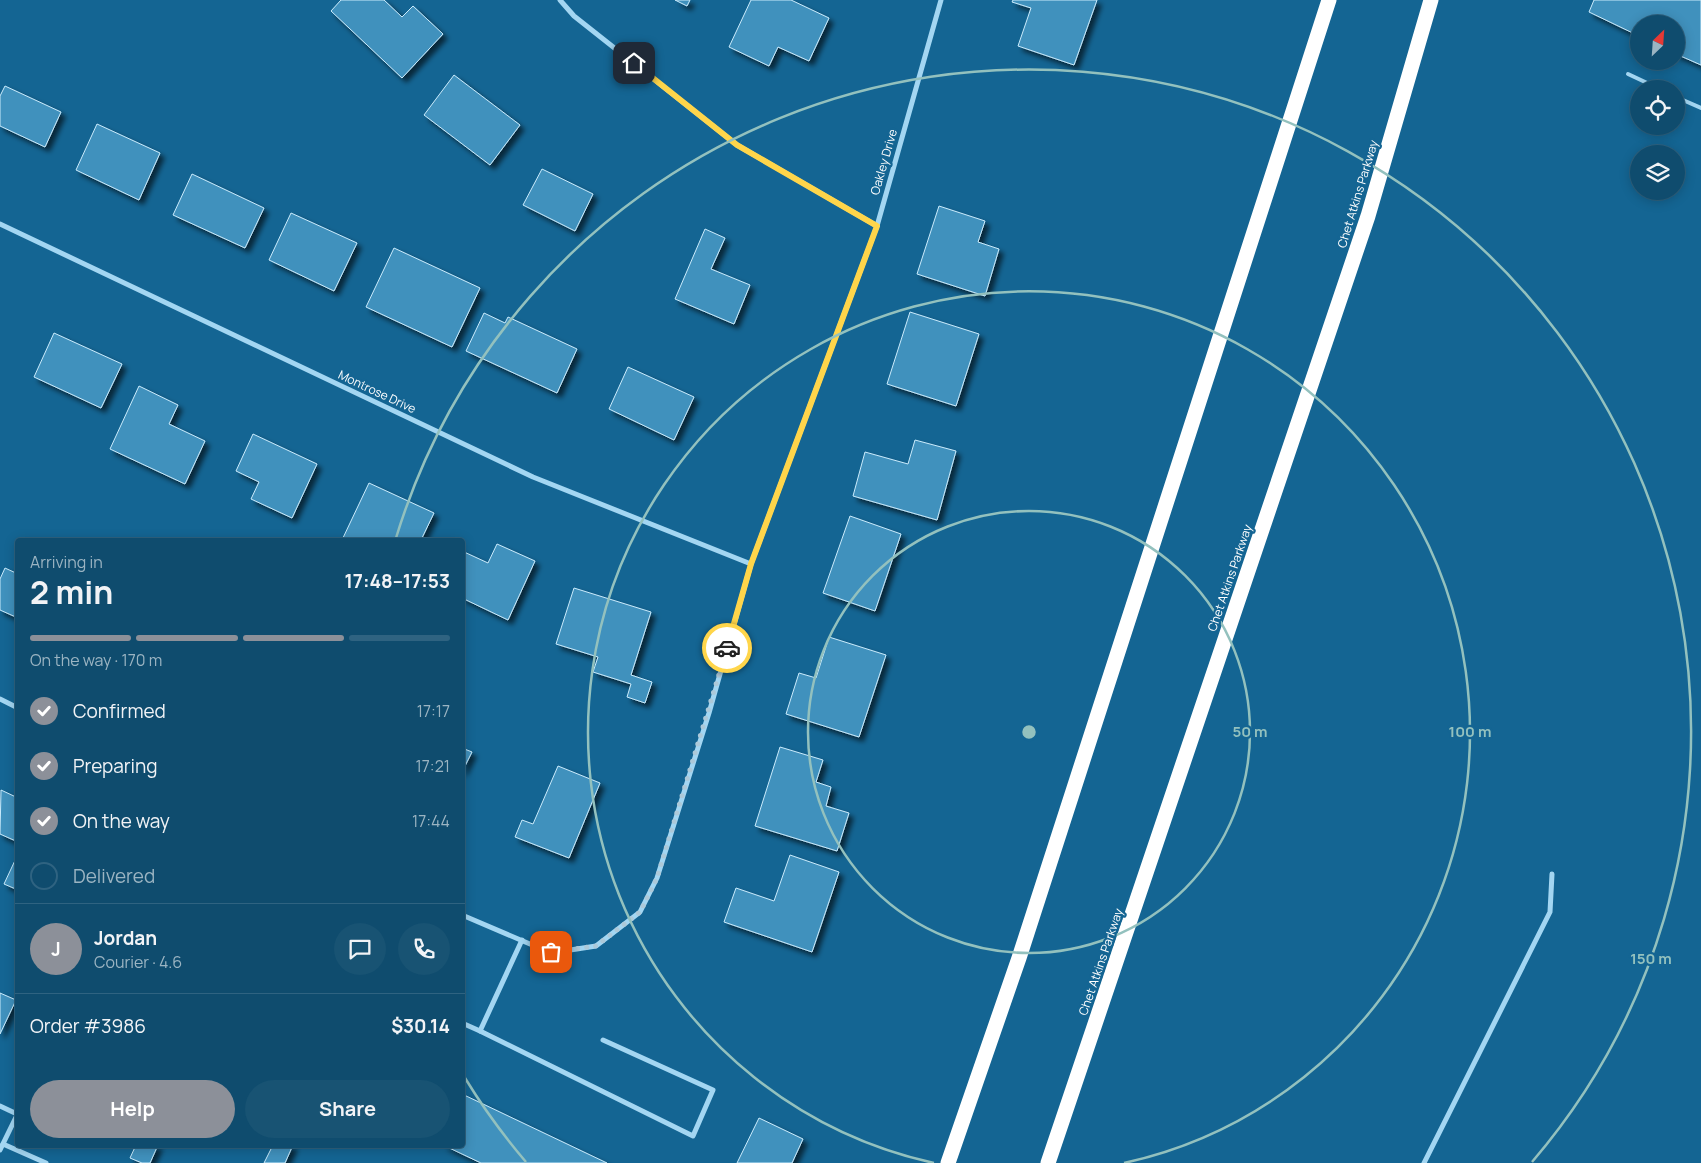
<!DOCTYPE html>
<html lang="en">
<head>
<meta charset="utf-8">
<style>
	body { margin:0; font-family:Manrope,sans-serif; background:#185373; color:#f1f3f6; height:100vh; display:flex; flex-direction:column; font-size:19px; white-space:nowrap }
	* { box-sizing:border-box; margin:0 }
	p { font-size:16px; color:#9bb4c2 }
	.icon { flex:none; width:28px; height:28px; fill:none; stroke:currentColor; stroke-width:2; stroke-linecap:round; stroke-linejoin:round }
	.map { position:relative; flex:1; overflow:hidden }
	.details { position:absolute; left:15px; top:538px; width:450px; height:610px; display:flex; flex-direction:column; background:#0f4c6e; border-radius:5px; box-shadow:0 2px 12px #0003,0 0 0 1px #2f6381 }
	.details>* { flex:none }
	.needle { width:32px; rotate:25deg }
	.buttons { position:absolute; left:1630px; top:15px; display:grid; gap:10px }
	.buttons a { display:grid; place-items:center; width:55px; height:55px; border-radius:50%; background:#0f4c6e; box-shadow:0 2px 12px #0003,0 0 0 1px #2f6381; font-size:25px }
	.pin { position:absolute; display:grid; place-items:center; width:42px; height:42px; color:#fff; margin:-21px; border-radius:10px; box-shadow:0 2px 8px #0006 }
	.courier { position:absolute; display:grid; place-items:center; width:50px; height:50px; margin:-25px; border:4px solid #ffd54a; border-radius:50%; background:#fff; color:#222; box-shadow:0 1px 6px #0007 }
	.summary em { font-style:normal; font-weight:700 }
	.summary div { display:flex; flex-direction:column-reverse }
	.summary { display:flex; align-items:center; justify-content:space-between; height:85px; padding:0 15px }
	h1 { font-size:32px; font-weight:700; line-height:38px }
	.bar { display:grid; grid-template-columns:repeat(4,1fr); gap:8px 5px; align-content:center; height:60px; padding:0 15px }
	.bar i { height:6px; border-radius:4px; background:#2f6381 }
	.bar .current { background:#8c9099 }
	.bar p { grid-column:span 4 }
	.line { display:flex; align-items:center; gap:12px; padding:0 15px; border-top:1px solid #2f6381 }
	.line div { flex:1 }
	.round { display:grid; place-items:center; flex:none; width:52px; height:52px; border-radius:26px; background:#185373 }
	ol { padding:0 15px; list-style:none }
	li { display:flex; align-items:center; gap:15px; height:55px }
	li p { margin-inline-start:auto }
	li .icon { padding:5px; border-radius:50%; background:#8c9099; color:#fff; stroke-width:4 }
	li:last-child { color:#9bb4c2 }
	li i { width:28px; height:28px; border:2px solid #2f6381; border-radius:50% }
	.button { display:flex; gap:10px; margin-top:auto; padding:10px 15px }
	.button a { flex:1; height:58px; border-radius:30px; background:#8c9099; color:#fff; font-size:20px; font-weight:700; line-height:58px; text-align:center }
	.button a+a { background:#185373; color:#f1f3f6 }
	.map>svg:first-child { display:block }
	.building { fill:#4191bd; stroke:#caebfc; filter:url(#shadow) }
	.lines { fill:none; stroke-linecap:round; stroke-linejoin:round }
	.service { stroke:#a3d6f2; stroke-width:4 }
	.minor { stroke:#a3d6f2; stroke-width:5 }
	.motorway { stroke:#fff; stroke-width:15 }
	.done { stroke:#adc9d9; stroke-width:5; stroke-dasharray:0 9 }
	.route { stroke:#ffd54a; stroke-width:6 }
	.ring { fill:none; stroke:#93c1be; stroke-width:2.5 }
	.labels { text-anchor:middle; stroke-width:4.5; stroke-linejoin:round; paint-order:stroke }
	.street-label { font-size:12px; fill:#fff; stroke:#146593 }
	.centre { fill:#93c1be; stroke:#146593; stroke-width:2.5 }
	.ring-label { font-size:15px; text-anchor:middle; font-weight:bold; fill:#93c1be; stroke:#146593; stroke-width:4.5; stroke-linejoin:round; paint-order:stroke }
</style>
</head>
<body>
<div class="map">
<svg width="1701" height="1163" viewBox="0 0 1701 1163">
	<defs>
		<filter id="shadow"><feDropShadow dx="4.5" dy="4.5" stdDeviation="2.5" flood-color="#0009"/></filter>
	</defs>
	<rect width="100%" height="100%" fill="#146593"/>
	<!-- building -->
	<g class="building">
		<polygon points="341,0 384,0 402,17 413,6 443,34 402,78 331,11"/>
		<polygon points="675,0 690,0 687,6"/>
		<polygon points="751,0 791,0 829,18 809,61 778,47 769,66 729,47"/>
		<polygon points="1013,0 1097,0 1074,65 1018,46 1031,8 1012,2"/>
		<polygon points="1594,0 1701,0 1701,65 1676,54 1676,24 1639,24 1639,36 1589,12"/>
		<polygon points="454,75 520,125 490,165 424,115"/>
		<polygon points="5,86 61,112 45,147 0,126 0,96"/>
		<polygon points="97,124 160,153 139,200 76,170"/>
		<polygon points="542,169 593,194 575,231 523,205"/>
		<polygon points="192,174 264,208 245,248 173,215"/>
		<polygon points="939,206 985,221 978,242 999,249 985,296 917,274"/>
		<polygon points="291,213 357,243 334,291 269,260"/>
		<polygon points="705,229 725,238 711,269 750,285 734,324 675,299"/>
		<polygon points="394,248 480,288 452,347 366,307"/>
		<polygon points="910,312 979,334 956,406 887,384"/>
		<polygon points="484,313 505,323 508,317 577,349 557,393 466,351"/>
		<polygon points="54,333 122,364 101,408 34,377"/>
		<polygon points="628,367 694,397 674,440 609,409"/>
		<polygon points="139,386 178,405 169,424 205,441 185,484 110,449"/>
		<polygon points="253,434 317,464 292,518 251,499 259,482 236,471"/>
		<polygon points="915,440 956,451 937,520 853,496 865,452 908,464"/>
		<polygon points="369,483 434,513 421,540 342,540"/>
		<polygon points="850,516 901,534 875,611 823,593"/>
		<polygon points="497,544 535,561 508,620 462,598 462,551 488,563"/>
		<polygon points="5,568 18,574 18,618 0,610 0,579"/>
		<polygon points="574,588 651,612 631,675 652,682 645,703 627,697 631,684 593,672 598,657 556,644"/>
		<polygon points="829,637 886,655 859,737 786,714 799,673 816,678"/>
		<polygon points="780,747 823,760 816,782 831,787 826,806 849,813 837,851 755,826"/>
		<polygon points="462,748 472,752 462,772"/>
		<polygon points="558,766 600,783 569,858 515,837 522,820 533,824"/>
		<polygon points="1,790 18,798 18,842 0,834"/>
		<polygon points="18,854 18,890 4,884"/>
		<polygon points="790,855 839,872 812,952 724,922 736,888 774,901"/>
		<polygon points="0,993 16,1000 0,1034"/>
		<polygon points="462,1094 607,1163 481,1163 443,1145 462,1145"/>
		<polygon points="759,1118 803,1139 792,1163 737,1163"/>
		<polygon points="136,1145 158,1145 150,1163 142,1163 130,1158"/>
		<polygon points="273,1145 293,1145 285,1163 264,1163"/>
	</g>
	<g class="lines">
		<!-- service -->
		<g class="service">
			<polyline points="1628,74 1660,89"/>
			<polyline points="1676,97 1701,108"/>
		</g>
		<!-- minor -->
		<g class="minor">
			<polyline points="560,0 574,16 737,145 877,226"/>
			<polyline points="0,224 533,477 751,564"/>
			<polyline points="0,699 18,708"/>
			<polyline points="462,915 551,953 596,946 640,912 657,878 709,713 751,564 877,226 941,0"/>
			<polyline points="462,1023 480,1031 522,940"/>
			<polyline points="480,1031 693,1136 713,1090 603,1040"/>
			<polyline points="0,1106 17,1114"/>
			<polyline points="3,1144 46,1163"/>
			<polyline points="0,1150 18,1113"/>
			<polyline points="1424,1163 1550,912 1552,874"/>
		</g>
		<!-- motorway -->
		<g class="motorway">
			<polyline points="948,1163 1019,958 1329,0"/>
			<polyline points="1048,1163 1368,216 1431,0"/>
		</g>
	</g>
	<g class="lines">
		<!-- done -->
		<polyline class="done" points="551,952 596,946 640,912 657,878 727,648"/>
		<!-- route -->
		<polyline class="route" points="634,63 737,145 877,226 751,564 727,648"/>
	</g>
	<!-- distance rings -->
	<g class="ring">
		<circle cx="1029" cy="732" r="221"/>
		<path d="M934 1163A441 441 0 1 1 1124 1163"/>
		<path d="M526 1162A662 662 0 0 1 465 1078M396 538A662 662 0 1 1 1532 1162"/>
	</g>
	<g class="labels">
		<!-- street labels -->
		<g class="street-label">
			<text transform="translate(884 162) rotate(-74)" y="4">Oakley Drive</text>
			<text transform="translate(1358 194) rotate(-73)" y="4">Chet Atkins Parkway</text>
			<text transform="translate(377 392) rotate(25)" y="4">Montrose Drive</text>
			<text transform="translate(1230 578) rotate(-71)" y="4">Chet Atkins Parkway</text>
			<text transform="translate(1101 962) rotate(-71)" y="4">Chet Atkins Parkway</text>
		</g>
	</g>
	<circle cx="1029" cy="732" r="8" class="centre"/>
	<g class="ring-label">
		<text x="1250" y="737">50 m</text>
		<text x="1470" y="737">100 m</text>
		<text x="1651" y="964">150 m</text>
	</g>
</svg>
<div class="buttons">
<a><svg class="needle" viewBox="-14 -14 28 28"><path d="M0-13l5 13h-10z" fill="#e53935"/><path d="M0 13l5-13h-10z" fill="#9bb4c2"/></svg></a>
<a><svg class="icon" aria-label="locate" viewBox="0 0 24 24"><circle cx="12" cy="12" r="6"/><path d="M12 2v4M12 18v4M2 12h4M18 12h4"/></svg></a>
<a><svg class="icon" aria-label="layers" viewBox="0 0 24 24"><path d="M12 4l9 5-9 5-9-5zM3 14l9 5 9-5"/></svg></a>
</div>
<div class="pin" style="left:551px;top:952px;background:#ea580c"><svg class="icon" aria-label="bag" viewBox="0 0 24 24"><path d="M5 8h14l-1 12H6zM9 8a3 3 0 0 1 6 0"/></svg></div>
<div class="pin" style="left:634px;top:63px;background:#1f2937"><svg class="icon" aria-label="home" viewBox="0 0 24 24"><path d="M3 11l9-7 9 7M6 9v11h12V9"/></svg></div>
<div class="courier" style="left:727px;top:648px"><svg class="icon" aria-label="car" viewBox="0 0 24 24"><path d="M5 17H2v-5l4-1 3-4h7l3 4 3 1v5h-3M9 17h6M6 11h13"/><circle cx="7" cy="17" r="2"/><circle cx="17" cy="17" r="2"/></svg></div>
<section class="details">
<div class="summary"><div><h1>2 min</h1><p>Arriving in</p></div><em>17:48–17:53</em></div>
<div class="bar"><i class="current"></i><i class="current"></i><i class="current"></i><i></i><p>On the way · 170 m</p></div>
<ol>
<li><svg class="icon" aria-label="check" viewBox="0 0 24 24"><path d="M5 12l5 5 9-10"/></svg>Confirmed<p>17:17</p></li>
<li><svg class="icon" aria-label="check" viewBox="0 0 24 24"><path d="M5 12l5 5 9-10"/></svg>Preparing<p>17:21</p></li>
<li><svg class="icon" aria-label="check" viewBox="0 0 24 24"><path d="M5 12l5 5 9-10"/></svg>On the way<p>17:44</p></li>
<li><i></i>Delivered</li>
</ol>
<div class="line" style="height:90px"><b class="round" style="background:#8c9099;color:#fff">J</b><div><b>Jordan</b><p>Courier · 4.6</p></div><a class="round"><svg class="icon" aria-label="chat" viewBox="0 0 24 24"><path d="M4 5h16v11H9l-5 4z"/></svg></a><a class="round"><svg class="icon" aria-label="phone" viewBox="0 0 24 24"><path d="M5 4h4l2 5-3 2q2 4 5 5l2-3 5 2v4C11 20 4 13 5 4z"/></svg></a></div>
<div class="line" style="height:65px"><div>Order #3986</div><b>$30.14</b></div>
<div class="button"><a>Help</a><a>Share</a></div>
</section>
</div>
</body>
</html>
